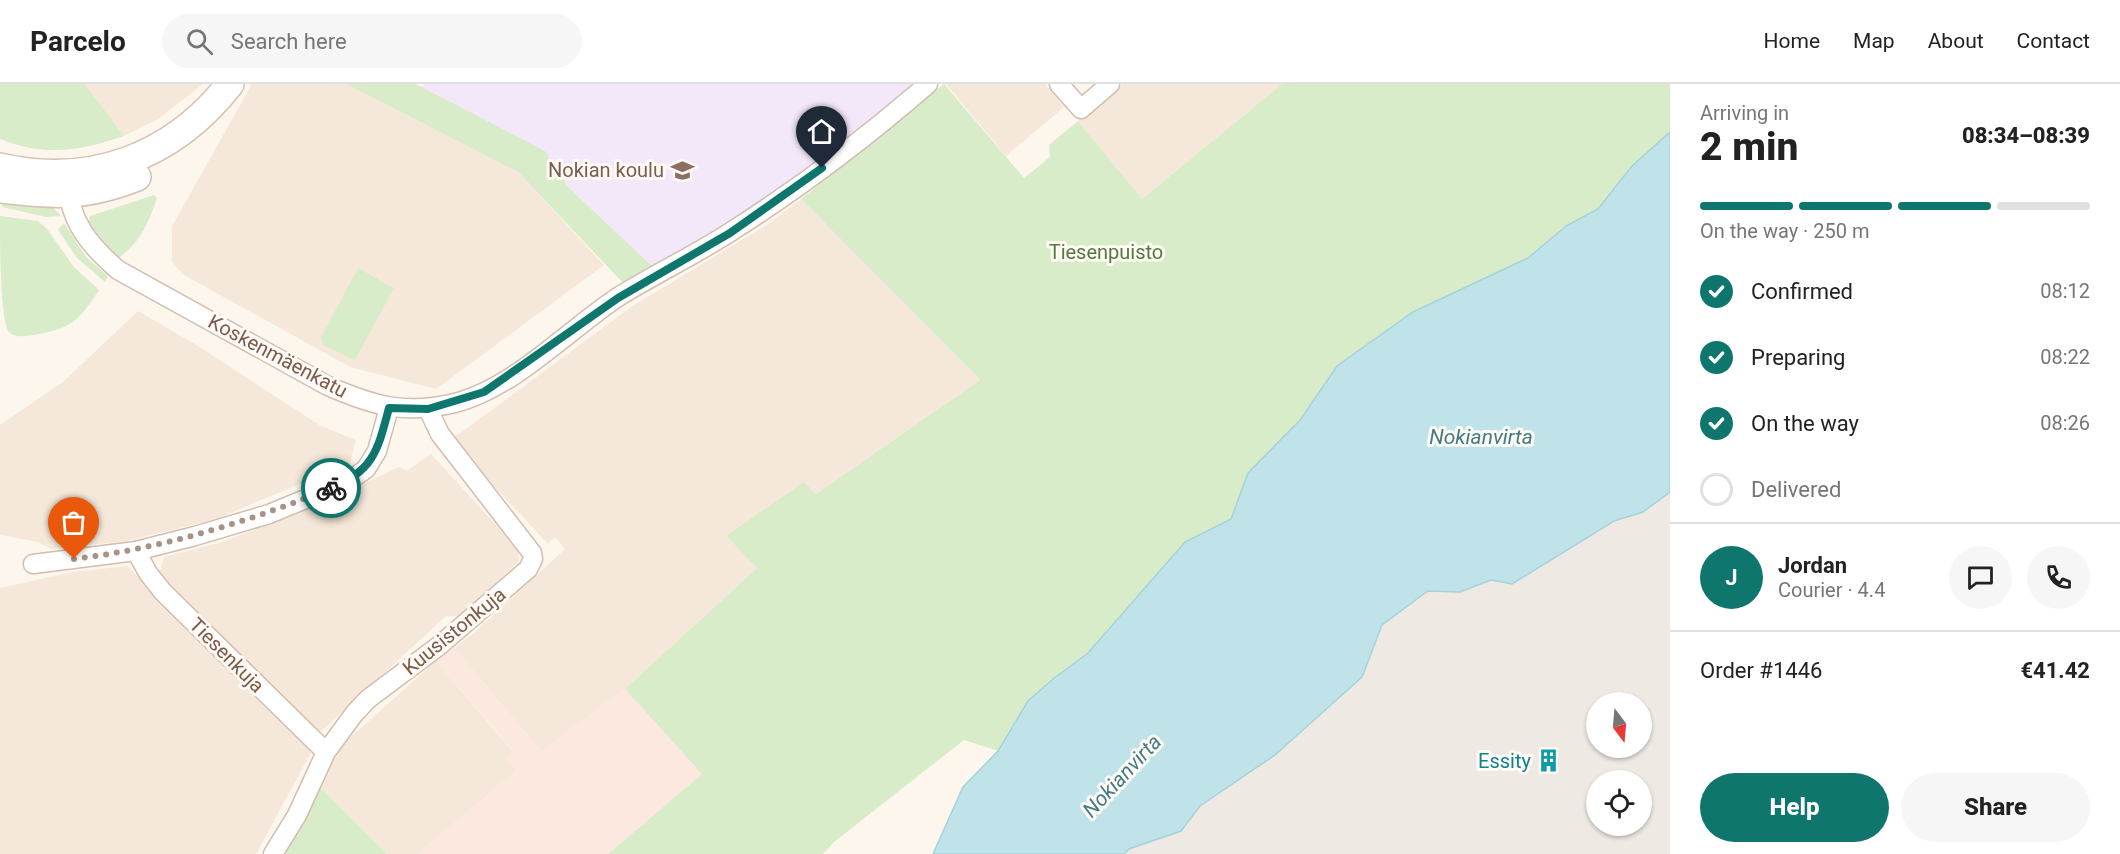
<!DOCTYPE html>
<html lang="en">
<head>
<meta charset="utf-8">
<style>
	body { margin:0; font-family:Roboto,sans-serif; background:#f6f6f6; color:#222; height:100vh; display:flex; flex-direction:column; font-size:22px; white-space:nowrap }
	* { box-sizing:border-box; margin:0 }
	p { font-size:20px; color:#767676 }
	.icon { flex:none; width:33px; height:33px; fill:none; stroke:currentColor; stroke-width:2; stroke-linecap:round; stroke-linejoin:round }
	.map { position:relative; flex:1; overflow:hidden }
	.details { display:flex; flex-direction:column; background:#fff; width:450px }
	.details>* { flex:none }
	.needle { width:39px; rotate:164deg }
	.buttons { position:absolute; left:1586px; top:608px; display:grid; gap:12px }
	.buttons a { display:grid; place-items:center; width:66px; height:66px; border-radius:50%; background:#fff; box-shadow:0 2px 4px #0004; font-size:30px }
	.pin { position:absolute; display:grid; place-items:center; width:51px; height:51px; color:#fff; margin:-62px -26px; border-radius:50% 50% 50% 0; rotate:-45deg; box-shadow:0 0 6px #0007 }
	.pin .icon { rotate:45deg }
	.courier { position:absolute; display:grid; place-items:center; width:60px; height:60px; margin:-30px; border:4px solid #0f766e; border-radius:50%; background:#fff; color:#222; box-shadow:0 2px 8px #0007 }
	.overview em { font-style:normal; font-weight:800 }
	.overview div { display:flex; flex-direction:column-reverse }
	.overview { display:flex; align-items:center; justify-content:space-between; height:102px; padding:0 30px }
	h1 { font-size:39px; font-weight:800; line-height:45px }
	.bar { display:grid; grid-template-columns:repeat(4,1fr); gap:9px 6px; align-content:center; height:72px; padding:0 30px }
	.bar i { height:8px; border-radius:4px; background:#e0e0e0 }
	.bar .selected { background:#0f766e }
	.bar p { grid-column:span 4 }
	.line { display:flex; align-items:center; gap:15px; padding:0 30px; border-top:2px solid #e0e0e0 }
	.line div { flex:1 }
	.round { display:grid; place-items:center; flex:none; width:63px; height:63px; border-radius:32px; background:#f6f6f6 }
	ol { padding:0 30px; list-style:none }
	li { display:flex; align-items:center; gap:18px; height:66px }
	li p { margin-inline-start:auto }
	li .icon { padding:6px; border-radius:50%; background:#0f766e; color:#fff; stroke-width:4 }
	li:last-child { color:#767676 }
	li i { width:33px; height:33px; border:3px solid #e0e0e0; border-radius:50% }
	.cta { display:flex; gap:12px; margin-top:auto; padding:12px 30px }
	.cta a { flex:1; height:69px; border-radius:36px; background:#0f766e; color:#fff; font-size:24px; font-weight:800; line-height:69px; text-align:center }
	.cta a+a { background:#f6f6f6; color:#222 }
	header { display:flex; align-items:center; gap:36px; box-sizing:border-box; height:84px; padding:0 30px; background:#fff; border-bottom:2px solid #e0e0e0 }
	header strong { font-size:28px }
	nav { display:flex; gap:33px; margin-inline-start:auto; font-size:21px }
	.search { width:420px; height:54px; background:#f6f6f6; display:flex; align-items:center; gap:15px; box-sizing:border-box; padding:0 21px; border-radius:33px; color:#767676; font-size:22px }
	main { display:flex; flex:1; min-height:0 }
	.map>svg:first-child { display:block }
	.residential { fill:#f5e8da }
	.commercial { fill:#fde8e0 }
	.industrial { fill:#efe9e4; fill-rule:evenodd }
	.education { fill:#f3e8fa }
	.green { fill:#d8ecc9 }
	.water { fill:#bfe3e8; stroke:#a5d3da; stroke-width:1.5 }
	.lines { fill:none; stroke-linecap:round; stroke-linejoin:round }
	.street-casing { stroke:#d1beb0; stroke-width:21 }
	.secondary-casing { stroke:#d6c0b0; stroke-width:30 }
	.street { stroke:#fff; stroke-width:18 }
	.secondary { stroke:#fff; stroke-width:27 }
	.done { stroke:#a89285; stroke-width:6; stroke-dasharray:0 10.8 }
	.route { stroke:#0f766e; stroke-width:8 }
	.labels { text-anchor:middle; stroke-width:6; stroke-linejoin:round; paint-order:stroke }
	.education-label { font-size:20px; fill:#785e54; stroke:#fffaf3; text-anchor:end }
	.park-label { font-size:20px; fill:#537a41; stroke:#fffaf3 }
	.street-label { font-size:20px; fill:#7a5c4d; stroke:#fffaf3 }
	.culture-label { font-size:20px; fill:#0d838f; stroke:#fffaf3; text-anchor:end }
	.water-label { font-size:21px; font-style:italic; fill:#437c86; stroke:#fffaf3 }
</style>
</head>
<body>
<header>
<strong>Parcelo</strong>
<div class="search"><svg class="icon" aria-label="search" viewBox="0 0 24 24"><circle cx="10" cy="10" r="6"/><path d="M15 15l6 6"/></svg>Search here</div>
<nav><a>Home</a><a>Map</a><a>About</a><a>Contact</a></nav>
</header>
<main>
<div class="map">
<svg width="1670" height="770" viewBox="0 0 1670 770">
	<rect width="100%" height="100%" fill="#fdf6ec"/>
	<!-- residential -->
	<g class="residential">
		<polygon points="85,0 203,0 158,35 124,52"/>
		<polygon points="252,0 346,0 518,88 604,181 436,305 350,283 184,191 172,178 172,142"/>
		<polygon points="946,0 1045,0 1064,23 1006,72"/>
		<polygon points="1123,0 1282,0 1142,115 1078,37"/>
		<polygon points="801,115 980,296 816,410 726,452 757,484 625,605 541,667 454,564 475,548 565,465 555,453 548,460 451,356 631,223 768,140"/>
		<polygon points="138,227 193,259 321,342 356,356 350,379 216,435 127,457 52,465 38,458 0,451 0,341 63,298"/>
		<polygon points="431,370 518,465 519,477 460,532 446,532 317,651 159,493 164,473 223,458 336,413 399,383 407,387"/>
		<polygon points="127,482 312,667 256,770 0,770 0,504 72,488"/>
		<polygon points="436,577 513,668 516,687 418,770 387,770 320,703 343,660"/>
	</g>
	<!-- commercial -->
	<polygon class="commercial" points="454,564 541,667 625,605 703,690 608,770 418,770 516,687 505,674 513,667 436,577"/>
	<!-- industrial -->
	<path class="industrial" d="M 1670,408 L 1670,770 L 1124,770 L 1129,765 L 1181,747 L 1200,722 L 1275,671 L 1362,593 L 1382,541 L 1429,507 L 1460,508 L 1491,496 L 1512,500 L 1614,437 L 1643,428 ZM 1596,618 L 1641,618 L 1641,663 L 1596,663 ZM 1596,696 L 1641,696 L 1641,741 L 1596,741 Z"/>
	<!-- education -->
	<polygon class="education" points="424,0 912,0 860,45 778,108 652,182 569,104 545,67 421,3"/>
	<!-- green -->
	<g class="green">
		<path d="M 0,0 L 85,0 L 124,52 C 80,67 45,73 0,55 Z"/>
		<polygon points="346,0 416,0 545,67 569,104 652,182 624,200 518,88"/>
		<polygon points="944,0 1024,94 1050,73 1049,61 1078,37 1142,115 1282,0 1670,0 1670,48 1632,82 1598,125 1566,142 1528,174 1337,282 1301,335 1248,389 1231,435 1185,459 1088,569 1053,595 1028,617 998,667 964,656 834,758 823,770 608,770 702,690 625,605 757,484 726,452 804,398 816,410 980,296 801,115"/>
		<path d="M 154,111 L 157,114 C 148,140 140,159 117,175 L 88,142 L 90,132 Z"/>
		<polygon points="3,117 50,120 61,132 46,133 2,123"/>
		<path d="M 0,132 L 38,137 L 47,145 L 74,183 L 99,206 C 80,234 74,244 39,250 C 29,252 15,255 8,247 C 0,229 0,157 0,132 Z"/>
		<polygon points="64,139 86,173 108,192 105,198 77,174 58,146"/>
		<polygon points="358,184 394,204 355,276 323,261 321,253"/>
		<polygon points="320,703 387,770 284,770"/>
	</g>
	<!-- water -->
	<polygon class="water" points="1670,48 1670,408 1643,428 1614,437 1512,500 1491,496 1460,508 1428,507 1382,541 1362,593 1275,671 1200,722 1181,747 1129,765 1124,770 933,770 963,703 998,667 1028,617 1053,595 1088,569 1185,458 1231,435 1248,389 1301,335 1337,282 1413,228 1528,174 1566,142 1598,125 1632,82"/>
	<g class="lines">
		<defs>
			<g id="street">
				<polyline points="1059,0 1081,25 1110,0"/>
				<path d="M 67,98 C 70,138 89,161 118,186 L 328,302 C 374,322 405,331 455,319 C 514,304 567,247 618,213 C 655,190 695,171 732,147 C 801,103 867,53 928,0"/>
				<polyline points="136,467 148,489 163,508 326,668"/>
				<polyline points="33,480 136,467 195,452 269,430 349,397 366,385 377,367 389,324"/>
				<polyline points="273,770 297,731 326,668 354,630 368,615 440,561 528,485 533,475 532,469 440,350 428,325"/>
			</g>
			<g id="secondary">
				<path d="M 0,83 C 90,104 173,73 230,0"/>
				<path d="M 0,105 C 55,111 84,114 137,93"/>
			</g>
		</defs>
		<!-- street casing -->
		<use href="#street" class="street-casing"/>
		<!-- secondary casing -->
		<use href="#secondary" class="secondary-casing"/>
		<!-- street -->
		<use href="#street" class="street"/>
		<!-- secondary -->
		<use href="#secondary" class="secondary"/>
	</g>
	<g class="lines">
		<!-- done -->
		<path class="done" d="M 74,475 C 164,464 248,438 331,404"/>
		<!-- route -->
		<path class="route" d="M 331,404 C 374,387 378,365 389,324 L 428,325 L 484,308 L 618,214 L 730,149 L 822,84"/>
	</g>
	<!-- icons -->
	<defs>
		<symbol id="school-bare" viewBox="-9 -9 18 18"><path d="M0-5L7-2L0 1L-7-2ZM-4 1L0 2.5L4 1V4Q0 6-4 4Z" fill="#8d6e63" stroke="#fffaf3" stroke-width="2.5" paint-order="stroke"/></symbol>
		<symbol id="building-bare" viewBox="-9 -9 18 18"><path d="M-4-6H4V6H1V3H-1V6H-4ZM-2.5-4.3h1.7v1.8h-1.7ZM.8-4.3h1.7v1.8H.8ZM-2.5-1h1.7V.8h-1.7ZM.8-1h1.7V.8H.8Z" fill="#0f9aa8" stroke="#fffaf3" stroke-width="2.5" paint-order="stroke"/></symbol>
	</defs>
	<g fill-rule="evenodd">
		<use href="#school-bare" x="666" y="70" width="33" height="33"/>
		<use href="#building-bare" x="1532" y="660" width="33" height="33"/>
	</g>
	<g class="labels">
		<!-- education labels -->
		<g class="education-label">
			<text x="664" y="93">Nokian koulu</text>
		</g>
		<!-- park labels -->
		<g class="park-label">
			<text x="1106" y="175">Tiesenpuisto</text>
		</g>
		<!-- street labels -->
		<g class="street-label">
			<text transform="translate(278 272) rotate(28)" y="7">Koskenmäenkatu</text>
			<text transform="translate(454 547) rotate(-39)" y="7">Kuusistonkuja</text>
			<text transform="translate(227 571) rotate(45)" y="7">Tiesenkuja</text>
		</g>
		<!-- culture labels -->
		<g class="culture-label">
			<text x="1531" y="684">Essity</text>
		</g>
		<!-- water labels -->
		<g class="water-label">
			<text x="1481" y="360">Nokianvirta</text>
			<text transform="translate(1122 692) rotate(-47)" y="7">Nokianvirta</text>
		</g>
	</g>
</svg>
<div class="buttons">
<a><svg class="needle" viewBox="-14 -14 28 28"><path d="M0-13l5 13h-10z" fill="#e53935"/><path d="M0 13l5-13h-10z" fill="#767676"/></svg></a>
<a><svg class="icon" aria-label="locate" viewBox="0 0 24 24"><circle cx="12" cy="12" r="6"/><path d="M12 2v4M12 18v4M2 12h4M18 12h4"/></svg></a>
</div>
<div class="pin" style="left:74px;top:475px;background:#ea580c"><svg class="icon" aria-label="bag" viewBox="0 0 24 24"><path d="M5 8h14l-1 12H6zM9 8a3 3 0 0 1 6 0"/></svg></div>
<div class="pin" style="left:822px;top:84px;background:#1f2937"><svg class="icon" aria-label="home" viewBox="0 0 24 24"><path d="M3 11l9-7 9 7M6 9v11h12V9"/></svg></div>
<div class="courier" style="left:331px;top:404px"><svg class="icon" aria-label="bike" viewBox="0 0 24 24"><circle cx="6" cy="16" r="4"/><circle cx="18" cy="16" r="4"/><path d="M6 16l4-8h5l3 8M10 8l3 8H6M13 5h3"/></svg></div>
</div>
<section class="details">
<div class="overview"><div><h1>2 min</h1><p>Arriving in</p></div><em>08:34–08:39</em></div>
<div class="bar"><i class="selected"></i><i class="selected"></i><i class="selected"></i><i></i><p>On the way · 250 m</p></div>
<ol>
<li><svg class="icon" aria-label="check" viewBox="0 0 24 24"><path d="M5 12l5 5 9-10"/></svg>Confirmed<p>08:12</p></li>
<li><svg class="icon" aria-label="check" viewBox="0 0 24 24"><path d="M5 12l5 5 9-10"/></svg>Preparing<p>08:22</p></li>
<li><svg class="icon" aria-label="check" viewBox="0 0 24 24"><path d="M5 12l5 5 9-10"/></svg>On the way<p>08:26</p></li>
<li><i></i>Delivered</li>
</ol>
<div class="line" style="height:108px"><b class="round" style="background:#0f766e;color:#fff">J</b><div><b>Jordan</b><p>Courier · 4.4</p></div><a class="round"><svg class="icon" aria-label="chat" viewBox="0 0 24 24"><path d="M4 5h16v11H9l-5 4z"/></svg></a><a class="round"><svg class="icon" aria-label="phone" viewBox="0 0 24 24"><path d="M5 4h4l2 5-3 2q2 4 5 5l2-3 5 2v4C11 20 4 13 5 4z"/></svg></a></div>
<div class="line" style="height:78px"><div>Order #1446</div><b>€41.42</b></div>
<div class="cta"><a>Help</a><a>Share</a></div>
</section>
</main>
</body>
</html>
